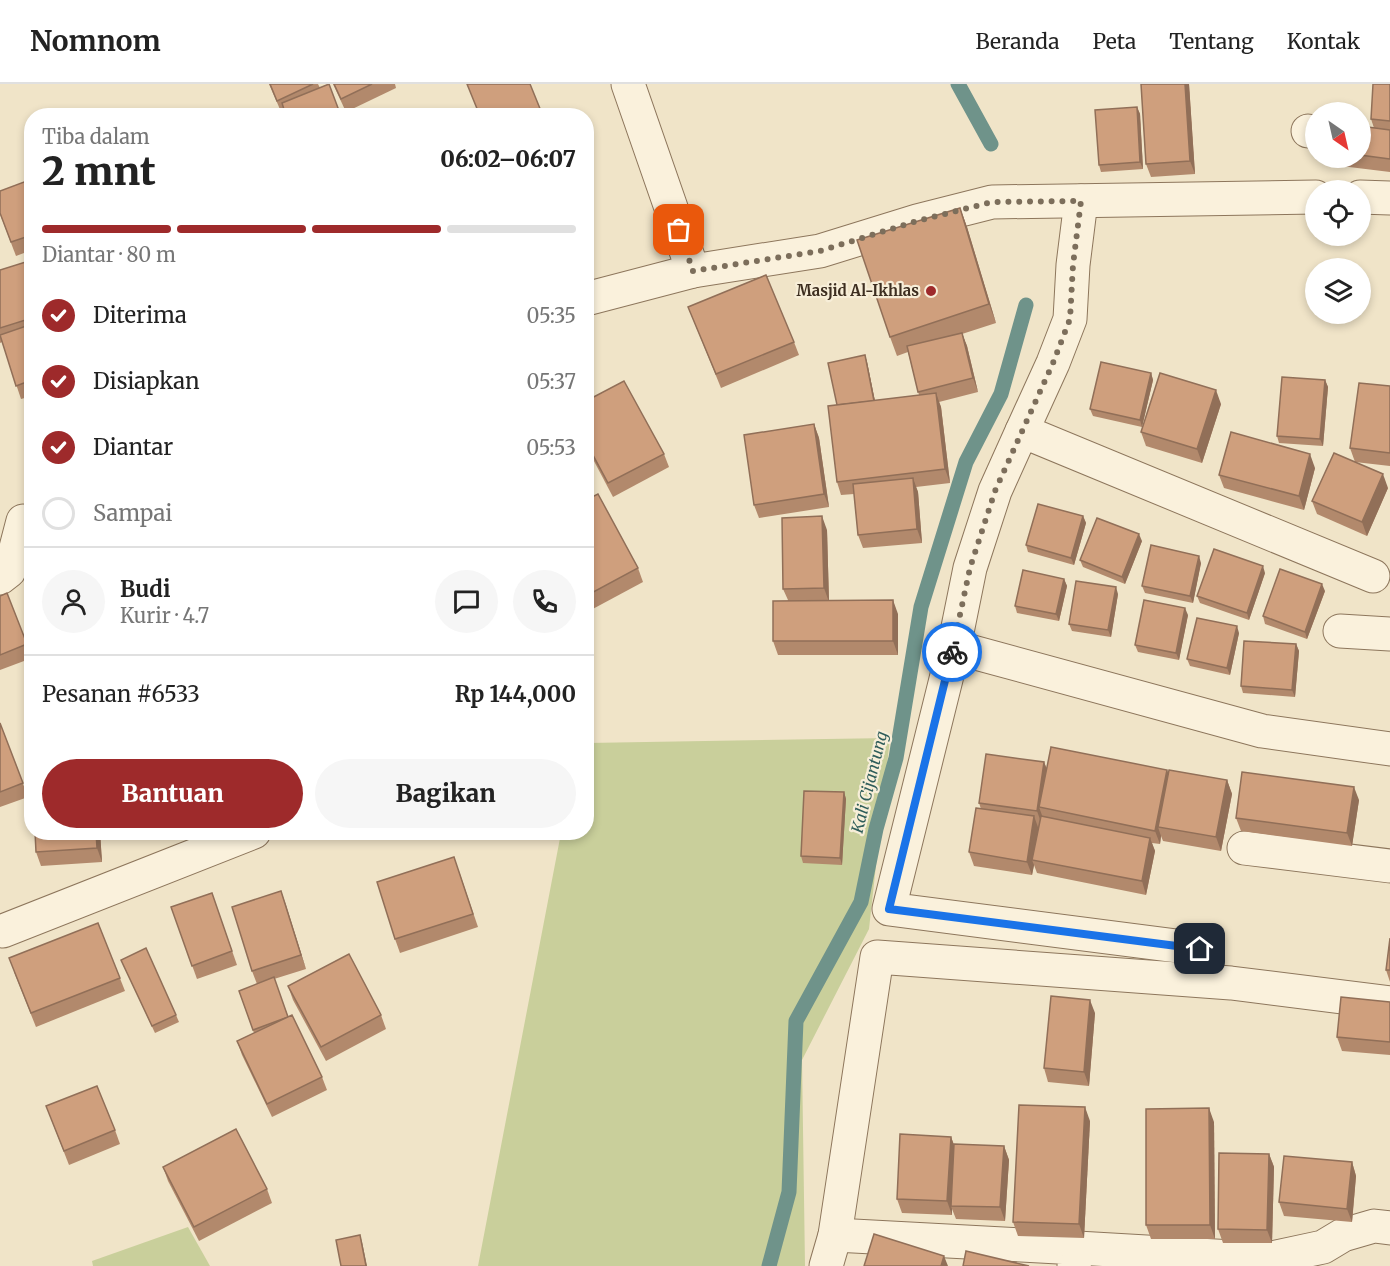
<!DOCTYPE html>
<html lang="id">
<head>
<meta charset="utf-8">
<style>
	body { margin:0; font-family:Merriweather,serif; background:#f6f6f6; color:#222; height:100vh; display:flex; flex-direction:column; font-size:22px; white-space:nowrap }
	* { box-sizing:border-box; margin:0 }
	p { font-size:20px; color:#767676 }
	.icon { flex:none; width:33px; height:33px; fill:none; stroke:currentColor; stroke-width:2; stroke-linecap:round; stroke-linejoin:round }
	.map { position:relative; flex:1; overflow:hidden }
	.panel { position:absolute; left:24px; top:24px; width:570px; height:732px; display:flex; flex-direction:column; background:#fff; border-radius:24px; box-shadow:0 3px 9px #0003 }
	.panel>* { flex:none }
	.needle { width:39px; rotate:146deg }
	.controls { position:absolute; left:1305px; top:18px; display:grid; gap:12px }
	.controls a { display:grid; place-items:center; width:66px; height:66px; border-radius:50%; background:#fff; box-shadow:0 3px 9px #0003; font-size:30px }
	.pin { position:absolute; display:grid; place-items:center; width:51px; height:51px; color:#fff; margin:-26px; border-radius:12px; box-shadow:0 3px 9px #0006 }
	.courier { position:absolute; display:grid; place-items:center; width:60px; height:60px; margin:-30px; border:4px solid #1a73e8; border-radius:50%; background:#fff; color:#222; box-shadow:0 2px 8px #0007 }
	.overview em { font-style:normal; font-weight:800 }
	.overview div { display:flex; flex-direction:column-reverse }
	.overview { display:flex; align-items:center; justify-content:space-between; height:102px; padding:0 18px }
	h1 { font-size:39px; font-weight:800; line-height:45px }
	.bar { display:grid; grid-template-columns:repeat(4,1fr); gap:9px 6px; align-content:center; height:72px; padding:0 18px }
	.bar i { height:8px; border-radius:4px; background:#e0e0e0 }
	.bar .current { background:#9e2a2b }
	.bar p { grid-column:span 4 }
	.line { display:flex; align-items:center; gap:15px; padding:0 18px; border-top:2px solid #e0e0e0 }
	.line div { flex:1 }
	.round { display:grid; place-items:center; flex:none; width:63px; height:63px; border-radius:32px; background:#f6f6f6 }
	ol { padding:0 18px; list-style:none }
	li { display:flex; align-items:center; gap:18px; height:66px }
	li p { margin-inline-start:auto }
	li .icon { padding:6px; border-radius:50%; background:#9e2a2b; color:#fff; stroke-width:4 }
	li:last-child { color:#767676 }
	li i { width:33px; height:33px; border:3px solid #e0e0e0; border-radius:50% }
	.primary-button { display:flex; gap:12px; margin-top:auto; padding:12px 18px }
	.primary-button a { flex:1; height:69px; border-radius:36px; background:#9e2a2b; color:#fff; font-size:24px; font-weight:800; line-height:69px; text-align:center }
	.primary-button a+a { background:#f6f6f6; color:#222 }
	header { display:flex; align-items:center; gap:36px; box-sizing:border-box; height:84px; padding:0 30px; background:#fff; border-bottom:2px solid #e0e0e0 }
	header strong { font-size:28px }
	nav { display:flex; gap:33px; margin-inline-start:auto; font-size:21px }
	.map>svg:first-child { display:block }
	.green { fill:#c9cf9b }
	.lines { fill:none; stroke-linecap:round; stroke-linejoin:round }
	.stream { stroke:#6f938a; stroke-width:15 }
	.minor-casing { stroke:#8d765c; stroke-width:35 }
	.minor { stroke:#faf1dc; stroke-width:33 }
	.wall { fill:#b2896c }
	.shaded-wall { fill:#916f58 }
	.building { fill:#cf9f7d; stroke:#916f58; stroke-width:1.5 }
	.done { stroke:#7c6e5b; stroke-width:6; stroke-dasharray:0 10.8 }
	.route { stroke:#1a73e8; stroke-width:8 }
	.poi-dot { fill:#9e2a2b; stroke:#f7eed8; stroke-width:2 }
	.labels { text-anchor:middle; stroke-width:4.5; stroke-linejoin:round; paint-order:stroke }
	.poi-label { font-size:15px; font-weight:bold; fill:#3d2e20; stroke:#f7eed8; text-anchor:end }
	.water-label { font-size:16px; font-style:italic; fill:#2f5d5a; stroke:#f7eed8 }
</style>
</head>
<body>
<header>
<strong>Nomnom</strong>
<nav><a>Beranda</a><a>Peta</a><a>Tentang</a><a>Kontak</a></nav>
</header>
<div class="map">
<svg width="1390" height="1182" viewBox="0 0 1390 1182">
	<rect width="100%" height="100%" fill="#f0e4c8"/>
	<!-- green -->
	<g class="green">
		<polygon points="890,654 869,845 802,976 805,1182 478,1182 561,749 586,748 587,659"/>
		<polygon points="188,1143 210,1182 93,1182 92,1177"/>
	</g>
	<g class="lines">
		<!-- stream -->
		<g class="stream">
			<polyline points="958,0 991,60"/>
			<polyline points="769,1182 789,1108 796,937 861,818 876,745 896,674 921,523 966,378 1001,310 1026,221"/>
		</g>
		<defs>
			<g id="minor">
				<polyline points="628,0 693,187"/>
				<polyline points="1308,47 1316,48"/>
				<polyline points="1360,113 1390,114"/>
				<polyline points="586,215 693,187 820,167 917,137 992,118 1316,113"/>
				<polyline points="1022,347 1053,279 1070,235 1073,181 1081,117"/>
				<polyline points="0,494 9,487 12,479 23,437"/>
				<polyline points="1340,547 1390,550"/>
				<polyline points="954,563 1262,647 1390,665"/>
				<polyline points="1244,764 1390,782"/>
				<polyline points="3,847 254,748"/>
				<polyline points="1200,865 889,825 954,563 970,484 995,407 1022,347 1373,492"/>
				<polyline points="835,1151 1077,1164 1074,1182"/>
				<polyline points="1077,1164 1267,1175 1323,1163 1343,1151 1374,1142 1390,1144"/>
				<polyline points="826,1182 835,1151 877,873 1231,899 1390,919"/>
			</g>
		</defs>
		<!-- minor casing -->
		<use href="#minor" class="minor-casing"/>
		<!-- minor -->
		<use href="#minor" class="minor"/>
	</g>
	<!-- wall -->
	<g class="wall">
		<polygon points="269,0 318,0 320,4 282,30"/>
		<polygon points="333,0 395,0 396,4 346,28"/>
		<polygon points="1141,0 1189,0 1195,90 1151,93 1146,80"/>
		<polygon points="1390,0 1390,88 1341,82 1338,74 1360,74 1360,42 1374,44 1371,35"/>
		<polygon points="1137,23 1140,30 1143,85 1101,88 1099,81"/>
		<polygon points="32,95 32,166 16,172 0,130"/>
		<polygon points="960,124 967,143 996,239 962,250 967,262 978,308 939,318 941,323 950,399 916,403 918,408 922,459 863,464 858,451 854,410 841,411 837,398 837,321 865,271 867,278 875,317 919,311 908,268 897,272 890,253"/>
		<polygon points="32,176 32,312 21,315 2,258 0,259 0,186"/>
		<polygon points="688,223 794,258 799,271 721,304"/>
		<polygon points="1151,289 1153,296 1142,343 1093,332 1090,325"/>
		<polygon points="1325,296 1328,303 1323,362 1279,359 1277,352"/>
		<polygon points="1390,302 1390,382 1355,378 1350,364"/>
		<polygon points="586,317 664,370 669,383 613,413 586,362"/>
		<polygon points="1221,320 1202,379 1146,362 1141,348"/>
		<polygon points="814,340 819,354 829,423 759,434 754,421"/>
		<polygon points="1315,384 1304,426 1224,404 1219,391"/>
		<polygon points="1388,404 1367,452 1317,430 1312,417"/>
		<polygon points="586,416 638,484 643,498 589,527 586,522"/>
		<polygon points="1083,432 1086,439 1074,481 1028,468 1026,461"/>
		<polygon points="827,446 829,516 898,530 898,571 778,571 773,557 788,516 783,505"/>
		<polygon points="1142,457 1125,500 1083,483 1080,476"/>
		<polygon points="1201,479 1193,519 1145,509 1142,502"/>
		<polygon points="1265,489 1249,536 1200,519 1197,512"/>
		<polygon points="1064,495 1067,502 1059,537 1017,529 1015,522"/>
		<polygon points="1325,507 1307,555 1265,540 1263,532"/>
		<polygon points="1118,510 1111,553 1072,547 1069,540"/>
		<polygon points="0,512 27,560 32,571 32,574 0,586"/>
		<polygon points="1188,531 1179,576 1138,568 1135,561"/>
		<polygon points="1239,549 1230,591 1190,582 1187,575"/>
		<polygon points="1296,560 1299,567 1295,613 1243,609 1241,602"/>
		<polygon points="0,639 28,713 0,723"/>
		<polygon points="1044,678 1047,685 1167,686 1168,689 1227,696 1232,710 1221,767 1163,757 1161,752 1160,760 1152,759 1155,767 1146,811 1037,789 1034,781 1032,791 974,782 969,768 981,725 979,719"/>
		<polygon points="844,708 846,715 842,781 803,779 801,772"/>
		<polygon points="1359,716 1352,762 1241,747 1236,734"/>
		<polygon points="100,748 102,778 41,782 36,768"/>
		<polygon points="459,787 478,843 400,869 395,855"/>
		<polygon points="281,807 306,885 274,895 288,932 322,993 327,1006 272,1033 242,971 237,957 254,949 239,907 257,900 252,887"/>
		<polygon points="212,809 237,881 197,895 171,823"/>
		<polygon points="98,839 125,907 36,943 14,888"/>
		<polygon points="1390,854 1390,898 1386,886"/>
		<polygon points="121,876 176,931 179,938 155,949"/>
		<polygon points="288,902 381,931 386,945 326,977 293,916"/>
		<polygon points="1390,918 1390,971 1342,967 1337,953"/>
		<polygon points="1095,929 1089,1002 1048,998 1044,984"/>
		<polygon points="51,1035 115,1046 120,1060 69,1081"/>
		<polygon points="1090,1037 1084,1154 1018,1152 1013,1138"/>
		<polygon points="1214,1038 1215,1155 1151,1155 1146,1141"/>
		<polygon points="951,1053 954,1061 1004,1062 1009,1076 1005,1137 956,1135 952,1125 952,1131 902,1129 897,1115"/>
		<polygon points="1269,1070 1274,1083 1272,1159 1223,1159 1218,1145"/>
		<polygon points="1352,1078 1356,1092 1352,1138 1284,1132 1279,1118"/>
		<polygon points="163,1083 267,1105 272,1119 199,1157 168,1097"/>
	</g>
	<!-- shaded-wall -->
	<g class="shaded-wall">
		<polygon points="1185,0 1189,0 1195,90 1190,77"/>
		<polygon points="1137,23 1140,30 1143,85 1140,78"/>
		<polygon points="960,124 967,143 996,239 989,220"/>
		<polygon points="962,249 967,262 978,308 973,294"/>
		<polygon points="865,271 867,278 877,327 874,320"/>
		<polygon points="1151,289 1153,296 1142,343 1140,336"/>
		<polygon points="1325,296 1328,303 1323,362 1320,355"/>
		<polygon points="1216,306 1221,320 1202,379 1197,365"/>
		<polygon points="936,309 941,323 950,399 945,385"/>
		<polygon points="814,340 819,354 829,423 824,410"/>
		<polygon points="1310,370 1315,384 1304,426 1299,412"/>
		<polygon points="1383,390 1388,404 1367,452 1362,438"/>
		<polygon points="913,394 918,408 922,459 917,445"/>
		<polygon points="822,432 827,446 829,518 824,504"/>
		<polygon points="1083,432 1086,439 1074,481 1071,474"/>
		<polygon points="1139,450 1142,457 1125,500 1122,493"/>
		<polygon points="1199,472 1201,479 1193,519 1190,512"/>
		<polygon points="1263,482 1265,489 1249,536 1247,529"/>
		<polygon points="1064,495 1067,502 1059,537 1056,530"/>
		<polygon points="1322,500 1325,507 1307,555 1305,548"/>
		<polygon points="1116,503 1118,510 1111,553 1108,546"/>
		<polygon points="893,516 898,530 898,571 893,557"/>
		<polygon points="1185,524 1188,531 1179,576 1176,569"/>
		<polygon points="1237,542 1239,549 1230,591 1227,584"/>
		<polygon points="1296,560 1299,567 1295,613 1292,606"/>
		<polygon points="1044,678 1049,691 1039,723 1043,734 1042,741 1037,727"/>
		<polygon points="1167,686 1172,700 1158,743 1161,752 1160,760 1155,747"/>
		<polygon points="1227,696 1232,710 1221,767 1216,753"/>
		<polygon points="1354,703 1359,716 1352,762 1347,749"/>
		<polygon points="844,708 846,715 842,781 840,774"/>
		<polygon points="1034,732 1039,746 1032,776 1034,781 1032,791 1027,778"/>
		<polygon points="96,748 100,748 102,778 97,764"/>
		<polygon points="1150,754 1155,767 1146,811 1142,797"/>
		<polygon points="281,807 286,821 306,885 301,871"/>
		<polygon points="1090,916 1095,929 1089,1002 1084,988"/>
		<polygon points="1085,1023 1090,1037 1084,1154 1079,1140"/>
		<polygon points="1209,1024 1214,1038 1215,1155 1210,1141"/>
		<polygon points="951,1053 956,1066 951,1122 952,1125 952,1131 947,1117"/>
		<polygon points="1004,1062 1009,1076 1005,1137 1000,1123"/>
		<polygon points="1269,1070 1274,1083 1272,1159 1267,1146"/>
		<polygon points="1352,1078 1356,1092 1352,1138 1347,1125"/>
		<polygon points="360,1151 362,1158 367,1182 366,1182"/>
		<polygon points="944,1172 948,1182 941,1182"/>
	</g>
	<!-- building -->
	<g class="building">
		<polygon points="270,0 313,0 277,17"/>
		<polygon points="329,0 341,32 286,32 282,19"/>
		<polygon points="334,0 372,0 341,15"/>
		<polygon points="467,0 530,0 543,32 480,32"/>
		<polygon points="1141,0 1185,0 1190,77 1146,80"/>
		<polygon points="1373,0 1390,0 1390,37 1371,35"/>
		<polygon points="1137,23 1140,78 1099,81 1095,26"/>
		<polygon points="1360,42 1390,46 1390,75 1360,71"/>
		<polygon points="32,95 32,151 11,158 0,129 0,107"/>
		<polygon points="960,124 989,220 890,253 857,156"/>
		<polygon points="32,176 32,234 0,244 0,186"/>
		<polygon points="766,191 794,258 716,290 688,223"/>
		<polygon points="32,240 32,296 16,302 0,251"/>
		<polygon points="962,249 973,294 918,308 907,262"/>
		<polygon points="865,271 874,317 837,321 828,279"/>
		<polygon points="1101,278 1151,289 1140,336 1090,325"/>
		<polygon points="1160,289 1216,306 1197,365 1141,348"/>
		<polygon points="1282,293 1325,296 1320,355 1277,352"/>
		<polygon points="624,297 664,370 608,399 586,358 586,317"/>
		<polygon points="1359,299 1390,302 1390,369 1350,364"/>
		<polygon points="936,309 945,385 837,398 828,322"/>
		<polygon points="814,340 824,410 754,421 744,351"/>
		<polygon points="1231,348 1310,370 1299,412 1219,391"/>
		<polygon points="1334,369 1383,390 1362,438 1312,417"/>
		<polygon points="913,394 917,445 858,451 853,400"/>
		<polygon points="598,410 638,484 586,512 586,416"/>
		<polygon points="1038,420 1083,432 1071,474 1026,461"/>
		<polygon points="822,432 824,504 783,505 782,434"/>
		<polygon points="1097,434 1139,450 1122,493 1080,476"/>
		<polygon points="1151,461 1199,472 1190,512 1142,502"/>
		<polygon points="1214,465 1263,482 1247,529 1197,512"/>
		<polygon points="1280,485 1322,500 1305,548 1263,532"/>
		<polygon points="1023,486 1064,495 1056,530 1015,522"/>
		<polygon points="1076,497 1116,503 1108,546 1069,540"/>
		<polygon points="7,509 27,560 0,571 0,512"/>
		<polygon points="893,516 893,557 773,557 773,517"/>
		<polygon points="1144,516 1185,524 1176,569 1135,561"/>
		<polygon points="1197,534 1237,542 1227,584 1187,575"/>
		<polygon points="1244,557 1296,560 1292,606 1241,602"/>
		<polygon points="0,639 23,699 0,708"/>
		<polygon points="1051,663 1167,686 1155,747 1039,723"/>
		<polygon points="986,670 1044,678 1037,727 979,719"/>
		<polygon points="1169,686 1227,696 1216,753 1158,743"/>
		<polygon points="1242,688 1354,703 1347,749 1236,734"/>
		<polygon points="804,707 844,708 840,774 801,772"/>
		<polygon points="976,724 1034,732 1027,778 969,768"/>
		<polygon points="1041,732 1150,754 1142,797 1032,776"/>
		<polygon points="35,748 96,748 97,764 36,768"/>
		<polygon points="454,773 473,830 395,855 377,798"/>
		<polygon points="281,807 301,871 252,887 232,823"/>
		<polygon points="212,809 232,867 192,882 171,823"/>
		<polygon points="98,839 120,894 31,929 9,874"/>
		<polygon points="1390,854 1390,886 1386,886"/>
		<polygon points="146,864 176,931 152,942 121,876"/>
		<polygon points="349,870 381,931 321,963 288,902"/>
		<polygon points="274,893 288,933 253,946 239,907"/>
		<polygon points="1051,912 1090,916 1084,988 1044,984"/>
		<polygon points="1341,913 1390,918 1390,958 1337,953"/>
		<polygon points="292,931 322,993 267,1020 237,957"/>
		<polygon points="97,1002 115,1046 64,1067 46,1022"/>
		<polygon points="1019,1021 1085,1023 1079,1140 1013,1138"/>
		<polygon points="1209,1024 1210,1141 1146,1141 1146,1025"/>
		<polygon points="236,1045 267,1105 194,1143 163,1083"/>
		<polygon points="900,1050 951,1053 947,1117 897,1115"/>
		<polygon points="954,1060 1004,1062 1000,1123 951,1122"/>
		<polygon points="1219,1069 1269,1070 1267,1146 1218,1145"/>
		<polygon points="1284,1072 1352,1078 1347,1125 1279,1118"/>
		<polygon points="874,1150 944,1172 941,1182 864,1182"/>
		<polygon points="360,1151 366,1182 341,1182 336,1156"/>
		<polygon points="966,1167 1029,1182 963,1182"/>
	</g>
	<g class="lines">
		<!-- done -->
		<polyline class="done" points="679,146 693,187 820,167 917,137 992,118 1081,117 1073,181 1070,235 1053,279 995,407 970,484 952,568"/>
		<!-- route -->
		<polyline class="route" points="952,568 889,825 1200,865"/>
	</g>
	<!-- markers -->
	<circle class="poi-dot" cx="931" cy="207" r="6"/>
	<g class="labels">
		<!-- poi labels -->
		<g class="poi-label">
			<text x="919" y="212">Masjid Al-Ikhlas</text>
		</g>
		<!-- water labels -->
		<g class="water-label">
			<text transform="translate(869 698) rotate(-76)" y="6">Kali Cijantung</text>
		</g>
	</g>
</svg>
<div class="controls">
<a><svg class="needle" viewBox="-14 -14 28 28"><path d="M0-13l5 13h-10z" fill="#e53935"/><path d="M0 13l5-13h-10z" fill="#767676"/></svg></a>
<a><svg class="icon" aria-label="locate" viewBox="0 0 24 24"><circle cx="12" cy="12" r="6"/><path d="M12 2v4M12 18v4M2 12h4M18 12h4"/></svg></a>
<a><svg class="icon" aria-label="layers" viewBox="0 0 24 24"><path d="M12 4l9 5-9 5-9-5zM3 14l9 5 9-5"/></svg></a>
</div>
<div class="pin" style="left:679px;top:146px;background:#ea580c"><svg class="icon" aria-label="bag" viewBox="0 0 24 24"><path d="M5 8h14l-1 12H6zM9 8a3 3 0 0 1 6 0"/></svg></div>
<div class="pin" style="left:1200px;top:865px;background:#1f2937"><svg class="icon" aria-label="home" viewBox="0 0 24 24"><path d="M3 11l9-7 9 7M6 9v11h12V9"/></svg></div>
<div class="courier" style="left:952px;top:568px"><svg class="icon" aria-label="bike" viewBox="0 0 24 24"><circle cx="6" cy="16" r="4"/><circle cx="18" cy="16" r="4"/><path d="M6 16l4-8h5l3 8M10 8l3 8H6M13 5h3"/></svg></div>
<section class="panel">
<div class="overview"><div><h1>2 mnt</h1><p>Tiba dalam</p></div><em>06:02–06:07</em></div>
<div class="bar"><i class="current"></i><i class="current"></i><i class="current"></i><i></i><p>Diantar · 80 m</p></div>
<ol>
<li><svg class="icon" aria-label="check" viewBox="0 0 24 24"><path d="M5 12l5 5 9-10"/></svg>Diterima<p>05:35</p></li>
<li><svg class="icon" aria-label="check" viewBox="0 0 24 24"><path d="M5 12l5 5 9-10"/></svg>Disiapkan<p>05:37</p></li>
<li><svg class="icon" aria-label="check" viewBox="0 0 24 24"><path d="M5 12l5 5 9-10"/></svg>Diantar<p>05:53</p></li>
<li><i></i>Sampai</li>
</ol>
<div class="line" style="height:108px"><a class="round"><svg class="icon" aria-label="person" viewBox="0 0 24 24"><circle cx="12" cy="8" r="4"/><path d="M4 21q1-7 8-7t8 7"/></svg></a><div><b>Budi</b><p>Kurir · 4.7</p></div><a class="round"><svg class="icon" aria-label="chat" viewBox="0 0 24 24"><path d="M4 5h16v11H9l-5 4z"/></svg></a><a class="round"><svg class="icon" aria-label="phone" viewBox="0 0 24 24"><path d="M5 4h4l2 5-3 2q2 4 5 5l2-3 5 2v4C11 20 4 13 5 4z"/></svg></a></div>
<div class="line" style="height:78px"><div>Pesanan #6533</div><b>Rp 144,000</b></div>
<div class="primary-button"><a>Bantuan</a><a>Bagikan</a></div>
</section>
</div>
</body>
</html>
